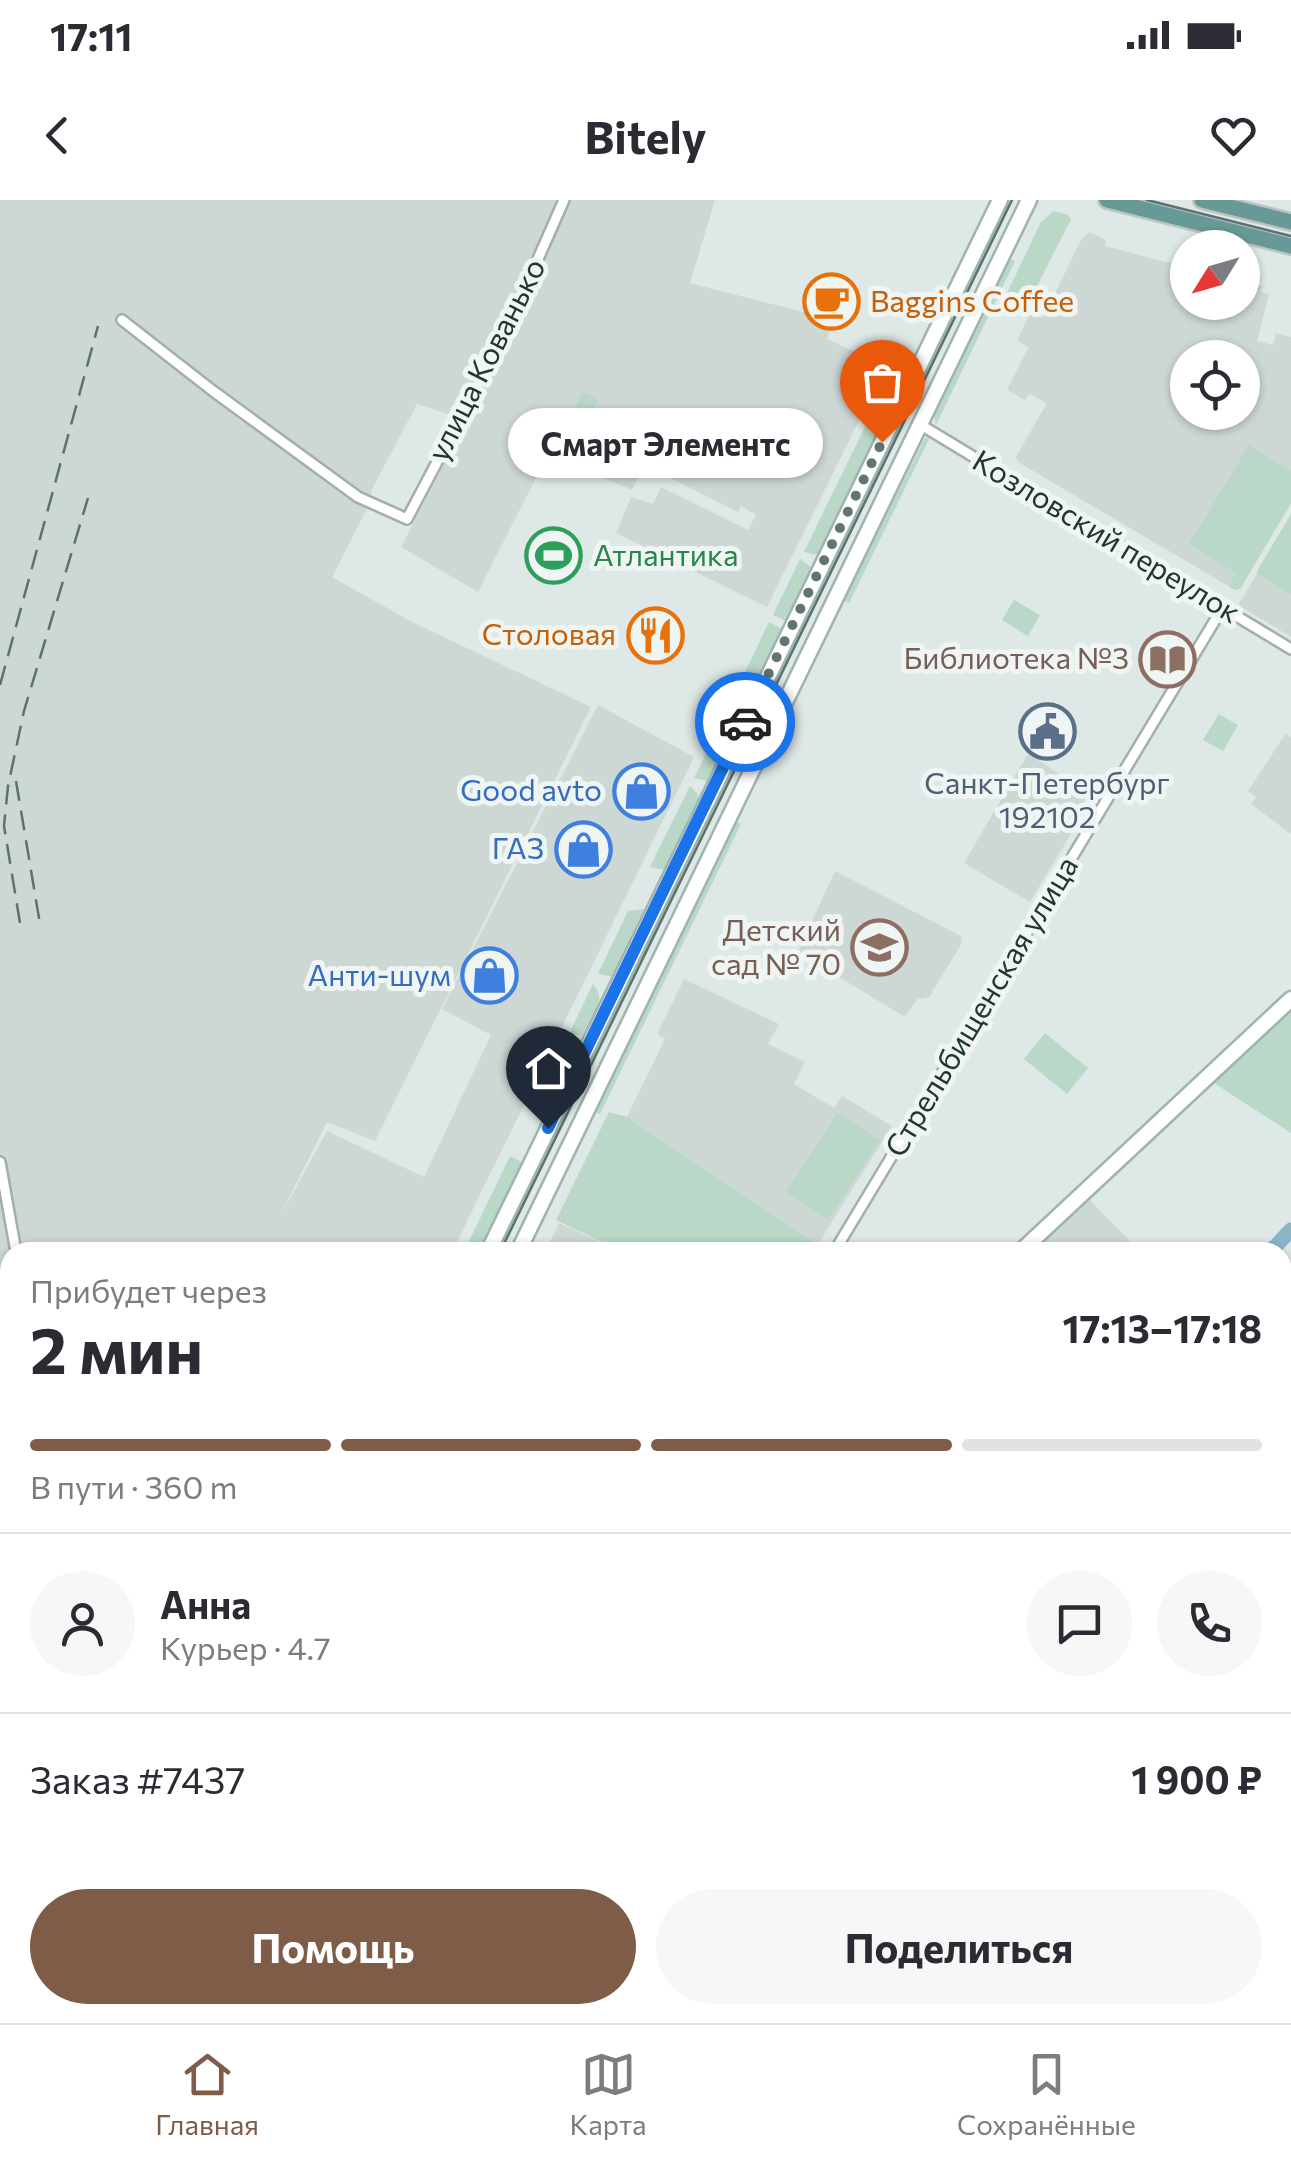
<!DOCTYPE html>
<html lang="ru">
<head>
<meta charset="utf-8">
<style>
	body { margin:0; font-family:Commissioner,sans-serif; background:#f7f7f7; color:#2b2b33; height:100vh; display:flex; flex-direction:column; font-size:38px; white-space:nowrap }
	* { box-sizing:border-box; margin:0 }
	p { font-size:32px; color:#7c7c81 }
	.icon { flex:none; width:55px; height:55px; fill:none; stroke:currentColor; stroke-width:2; stroke-linecap:round; stroke-linejoin:round }
	.map { position:relative; flex:1; overflow:hidden }
	.side { position:absolute; left:0px; top:1042px; width:1292px; height:782px; display:flex; flex-direction:column; background:#fff; border-radius:30px 30px 0 0; box-shadow:0 2px 8px #0004 }
	.side>* { flex:none }
	.needle { width:65px; rotate:233deg }
	.buttons { position:absolute; left:1170px; top:30px; display:grid; gap:20px }
	.buttons a { display:grid; place-items:center; width:90px; height:90px; border-radius:50%; background:#fff; box-shadow:0 2px 8px #0004; font-size:50px }
	.pin { position:absolute; display:grid; place-items:center; width:85px; height:85px; color:#fff; margin:-102px -42px; border-radius:50% 50% 50% 0; rotate:-45deg; box-shadow:0 0 10px #0007 }
	.pin .icon { rotate:45deg }
	.courier { position:absolute; display:grid; place-items:center; width:100px; height:100px; margin:-50px; border:8px solid #1a73e8; border-radius:50%; background:#fff; color:#222; box-shadow:0 2px 12px #0007 }
	.bubble { position:absolute; height:70px; border-radius:35px; background:#fff; box-shadow:0 2px 8px #0004; font-size:32px; font-weight:700; line-height:70px; text-align:center }
	.summary em { font-style:normal; font-weight:700 }
	.summary div { display:flex; flex-direction:column-reverse }
	.summary { display:flex; align-items:center; justify-content:space-between; height:170px; padding:0 30px }
	h1 { font-size:65px; font-weight:700; line-height:75px }
	.bar { display:grid; grid-template-columns:repeat(4,1fr); gap:15px 10px; align-content:center; height:120px; padding:0 30px }
	.bar i { height:12px; border-radius:8px; background:#e1e1e2 }
	.bar .on { background:#7f5c47 }
	.bar p { grid-column:span 4 }
	.line { display:flex; align-items:center; gap:25px; padding:0 30px; border-top:2px solid #e1e1e2 }
	.line div { flex:1 }
	.round { display:grid; place-items:center; flex:none; width:105px; height:105px; border-radius:52px; background:#f7f7f7 }
	.button { display:flex; gap:20px; margin-top:auto; padding:20px 30px }
	.button a { flex:1; height:115px; border-radius:60px; background:#7f5c47; color:#fff; font-size:40px; font-weight:700; line-height:115px; text-align:center }
	.button a+a { background:#f7f7f7; color:#2b2b33 }
	.status { display:flex; justify-content:space-between; align-items:center; height:70px; padding:0 50px; background:#fff; direction:ltr }
	.status svg { height:28px; fill:currentColor }
	header { display:flex; justify-content:space-between; align-items:center; height:130px; padding:0 30px; background:#fff; font-size:45px; font-weight:700 }
	.menu { display:flex; justify-content:space-around; align-items:center; height:140px; border-top:2px solid #e1e1e2; background:#fff; font-size:28px; color:#7c7c81 }
	.menu a { display:grid; justify-items:center; gap:5px }
	.menu .on { color:#7f5c47 }
	.map>svg:first-child { display:block }
	.built { fill:#cdd8d5; fill-rule:evenodd }
	.green { fill:#b9d8c7 }
	.lines { fill:none; stroke-linecap:round; stroke-linejoin:round }
	.stream { stroke:#8ab5c9; stroke-width:2.5 }
	.river { stroke:#8ab5c9; stroke-width:15 }
	.street-casing { stroke:#a2afad; stroke-width:14 }
	.secondary-casing { stroke:#9fb3af; stroke-width:19 }
	.primary-casing { stroke:#bcc3c2; stroke-width:20 }
	.street { stroke:#fff; stroke-width:9 }
	.secondary { stroke:#fff; stroke-width:14 }
	.primary { stroke:#679a96; stroke-width:15 }
	.tram { stroke:#5b7270; stroke-width:2.5 }
	.rail { stroke:#5b7270; stroke-width:2.5; stroke-dasharray:20 10; stroke-linecap:butt }
	.done { stroke:#637472; stroke-width:10; stroke-dasharray:0 18 }
	.route { stroke:#1a73e8; stroke-width:12 }
	.labels { text-anchor:middle; stroke-width:10; stroke-linejoin:round; paint-order:stroke }
	.food-label { font-size:30px; fill:#c56008; stroke:#eef5f3; text-anchor:start }
	.street-label { font-size:30px; fill:#213634; stroke:#eef5f3 }
	.leisure-label { font-size:30px; fill:#27864d; stroke:#eef5f3; text-anchor:start }
	.education-label { font-size:30px; fill:#785e54; stroke:#eef5f3; text-anchor:end }
	.service-label { font-size:30px; fill:#4e5e75; stroke:#eef5f3 }
	.shop-label { font-size:30px; fill:#366cbe; stroke:#eef5f3; text-anchor:end }
</style>
</head>
<body>
<div class="status"><b>17:11</b><svg viewBox="0 0 49 12"><path d="M0 12V9h3v3zM5 12V6h3v6zM10 12V3h3v9zM15 12V0h3v12zM26 1h20v11H26zM47 4h2v5h-2z"/></svg></div>
<header><svg class="icon" aria-label="back" viewBox="0 0 24 24"><path d="M15 5l-7 7 7 7"/></svg>Bitely<svg class="icon" aria-label="heart" viewBox="0 0 24 24"><path d="M12 20l-8-8c-3-5 5-10 8-4 3-6 11-1 8 4z"/></svg></header>
<div class="map">
<svg width="1291" height="1823" viewBox="0 0 1291 1823">
	<rect width="100%" height="100%" fill="#dee8e6"/>
	<!-- built -->
	<g class="built">
		<polygon points="0,0 558,0 505,120 454,216 417,204 372,289 368,307 332,377 410,421 591,507 375,941 327,922 278,1020 327,931 424,977 491,835 442,809 598,505 694,557 452,1052 10,1052 10,1100 0,1088"/>
		<polygon points="569,0 715,0 690,83 834,120 827,139 886,166 767,407 616,333 631,297 653,304 661,287 748,330 756,315 741,306 738,312 645,265 632,290 548,254 478,392 401,347 515,125"/>
		<path d="M 1089,32 L 1106,40 L 1105,46 L 1185,67 L 1181,82 L 1186,83 L 1187,80 L 1188,102 L 1242,102 L 1243,81 L 1262,86 L 1261,92 L 1269,94 L 1257,141 L 1273,145 L 1276,133 L 1291,137 L 1291,303 L 1240,389 L 1235,390 L 1018,262 L 1016,257 L 1047,203 L 1029,194 L 1025,200 L 1007,190 L 1029,147 L 1017,141 L 1030,113 L 1043,118 L 1081,40 ZM 1188,158 L 1242,158 L 1242,212 L 1188,212 Z"/>
		<polygon points="1257,374 1291,394 1291,437 1238,405"/>
		<polygon points="1286,533 1291,537 1291,634 1251,604 1256,597 1248,591"/>
		<polygon points="1028,554 1094,596 1030,702 964,663"/>
		<polygon points="835,671 961,736 962,743 929,797 917,799 905,817 798,752"/>
		<polygon points="684,779 779,824 768,844 805,862 794,884 834,908 842,896 892,926 818,1044 627,917 665,839 657,834"/>
		<polygon points="1089,999 1140,1052 1033,1052 1039,1047"/>
		<polygon points="559,1023 621,1052 545,1052"/>
		<polygon points="1291,1379 1291,1518 1283,1528 1283,1390"/>
		<polygon points="115,1815 342,1815 347,1823 104,1823 103,1818"/>
		<polygon points="572,1815 612,1815 622,1821 629,1815 769,1815 776,1823 580,1823"/>
		<polygon points="887,1815 1007,1815 1002,1823 880,1823"/>
	</g>
	<!-- green -->
	<g class="green">
		<polygon points="1054,11 1068,15 1071,19 1023,114 1002,104 1041,22"/>
		<polygon points="1010,59 1015,61 936,225 934,214"/>
		<polygon points="893,169 906,175 818,355 804,352"/>
		<polygon points="583,192 599,199 585,224 574,233 568,220"/>
		<polygon points="925,238 930,237 849,403 844,400"/>
		<polygon points="1249,245 1291,271 1291,303 1240,389 1235,390 1229,386 1236,373 1189,344"/>
		<polygon points="1291,314 1291,394 1257,374 1257,371"/>
		<polygon points="800,359 812,368 786,421 773,415"/>
		<polygon points="1014,400 1040,415 1028,436 1002,420"/>
		<polygon points="769,422 782,429 746,504 733,497"/>
		<polygon points="1219,514 1238,525 1223,551 1203,540"/>
		<polygon points="717,531 730,537 708,581 694,578"/>
		<polygon points="690,586 697,593 699,601 665,670 650,667"/>
		<polygon points="736,622 741,624 600,914 595,912"/>
		<polygon points="644,709 613,777 598,774 628,711"/>
		<path d="M 593,784 C 608,801 592,819 584,836 L 569,834 Z"/>
		<polygon points="1291,811 1291,933 1214,883"/>
		<polygon points="1045,833 1088,868 1067,894 1024,859"/>
		<polygon points="609,912 627,917 822,1047 819,1052 623,1052 556,1020"/>
		<polygon points="837,913 880,940 828,1020 786,993"/>
		<polygon points="510,956 522,962 479,1052 464,1052"/>
		<polygon points="0,1804 10,1804 10,1815 65,1815 67,1823 0,1823"/>
	</g>
	<g class="lines">
		<!-- stream -->
		<polyline class="stream" points="363,1815 365,1823"/>
		<!-- river -->
		<polyline class="river" points="1270,1052 1291,1030"/>
		<defs>
			<g id="street">
				<polyline points="122,120 213,191 358,297 407,319 507,129 564,0"/>
				<polyline points="921,225 1291,449"/>
				<polyline points="0,962 16,1052"/>
				<polyline points="834,1052 1223,407"/>
				<polyline points="1282,1283 1291,1273"/>
				<polyline points="1282,1386 1291,1375"/>
				<polyline points="0,1409 10,1409"/>
				<polyline points="0,1519 10,1534"/>
				<polyline points="0,1629 10,1624"/>
				<polyline points="863,1823 869,1815"/>
			</g>
			<g id="secondary">
				<polyline points="488,1052 1000,0"/>
				<polyline points="518,1052 1029,0"/>
				<polyline points="1020,1052 1291,799"/>
				<polyline points="0,1722 10,1723"/>
				<polyline points="93,1815 94,1823"/>
			</g>
			<g id="primary">
				<polyline points="1107,0 1291,46"/>
				<polyline points="1202,0 1291,22"/>
				<polyline points="1282,1740 1291,1733"/>
				<polyline points="1282,1760 1291,1753"/>
				<polyline points="1281,1815 1291,1820"/>
				<polyline points="1175,1823 1185,1815"/>
				<polyline points="1193,1823 1201,1815"/>
				<polyline points="1214,1823 1222,1815"/>
			</g>
		</defs>
		<!-- street casing -->
		<use href="#street" class="street-casing"/>
		<!-- secondary casing -->
		<use href="#secondary" class="secondary-casing"/>
		<!-- primary casing -->
		<use href="#primary" class="primary-casing"/>
		<!-- street -->
		<use href="#street" class="street"/>
		<!-- secondary -->
		<use href="#secondary" class="secondary"/>
		<!-- primary -->
		<use href="#primary" class="primary"/>
		<!-- tram -->
		<g class="tram">
			<polyline points="1147,0 1291,36"/>
			<polyline points="500,1052 1012,0"/>
			<polyline points="74,1815 76,1823"/>
		</g>
		<!-- rail -->
		<g class="rail">
			<polyline points="0,485 98,126"/>
			<polyline points="16,581 40,724"/>
			<polyline points="20,723 4,626 8,586 24,511 88,298"/>
			<polyline points="0,1329 10,1342"/>
			<polyline points="1282,1604 1291,1595"/>
			<polyline points="1282,1700 1291,1694"/>
			<polyline points="369,1815 372,1823"/>
			<polyline points="390,1815 397,1823"/>
			<polyline points="410,1815 416,1823"/>
			<polyline points="463,1815 472,1823"/>
			<polyline points="1044,1823 1051,1815"/>
			<polyline points="1080,1823 1089,1815"/>
			<polyline points="1117,1823 1126,1815"/>
		</g>
	</g>
	<g class="lines">
		<!-- done -->
		<polyline class="done" points="745,522 882,242"/>
		<!-- route -->
		<polyline class="route" points="548,928 745,522"/>
	</g>
	<!-- icons -->
	<defs>
		<symbol id="cafe-ring" viewBox="-11 -11 22 22"><circle r="9.5" fill="#eef5f3" stroke="#e8710a" stroke-width="1.5"/><path d="M-5.5-4.5H6V0H3Q3 3.5 0 3.5H-2.5Q-5.5 3.5-5.5 0ZM3-3.2v2h1.7v-2ZM-6 4.5H4V6H-6Z" fill="#e8710a"/></symbol>
		<symbol id="stadium-ring" viewBox="-11 -11 22 22"><circle r="9.5" fill="#eef5f3" stroke="#2e9e5b" stroke-width="1.5"/><path d="M0-5a6.5 5 0 1 0 0 10a6.5 5 0 1 0 0-10ZM-3.5-1.8h7v3.6h-7Z" fill="#2e9e5b"/></symbol>
		<symbol id="restaurant-ring" viewBox="-11 -11 22 22"><circle r="9.5" fill="#eef5f3" stroke="#e8710a" stroke-width="1.5"/><path d="M-5-6h1v4h1v-4h1v4h1v-4h1v5L-1.5 .5V6h-2V.5L-5-1ZM5-6V6H3V1.5H1.5Q1.5-4 5-6Z" fill="#e8710a"/></symbol>
		<symbol id="library-ring" viewBox="-11 -11 22 22"><circle r="9.5" fill="#eef5f3" stroke="#8d6e63" stroke-width="1.5"/><path d="M-6-4Q-3-5.5-.7-3.5V5Q-3 3-6 4ZM6-4Q3-5.5 .7-3.5V5Q3 3 6 4Z" fill="#8d6e63"/></symbol>
		<symbol id="civic-ring" viewBox="-11 -11 22 22"><circle r="9.5" fill="#eef5f3" stroke="#5c6f8a" stroke-width="1.5"/><path d="M-.6-6.5H3V-4.5H.6V-3L4-1V1h2V6H-6V1h2V-1L-.6-3ZM-1.2 2.5V6h2.4V2.5Z" fill="#5c6f8a"/></symbol>
		<symbol id="shop-ring" viewBox="-11 -11 22 22"><circle r="9.5" fill="#eef5f3" stroke="#3f7fe0" stroke-width="1.5"/><path d="M-5-2.5h2.3a2.7 3.5 0 0 1 5.4 0H5L5.5 6h-11ZM-1.5-2.5h3a1.5 2.3 0 0 0-3 0Z" fill="#3f7fe0"/></symbol>
		<symbol id="school-ring" viewBox="-11 -11 22 22"><circle r="9.5" fill="#eef5f3" stroke="#8d6e63" stroke-width="1.5"/><path d="M0-5L7-2L0 1L-7-2ZM-4 1L0 2.5L4 1V4Q0 6-4 4Z" fill="#8d6e63"/></symbol>
	</defs>
	<g fill-rule="evenodd">
		<use href="#cafe-ring" x="800" y="70" width="63" height="63"/>
		<use href="#stadium-ring" x="522" y="324" width="63" height="63"/>
		<use href="#restaurant-ring" x="624" y="404" width="63" height="63"/>
		<use href="#library-ring" x="1136" y="428" width="63" height="63"/>
		<use href="#civic-ring" x="1016" y="500" width="63" height="63"/>
		<use href="#shop-ring" x="610" y="560" width="63" height="63"/>
		<use href="#shop-ring" x="552" y="618" width="63" height="63"/>
		<use href="#school-ring" x="848" y="716" width="63" height="63"/>
		<use href="#shop-ring" x="458" y="744" width="63" height="63"/>
	</g>
	<g class="labels">
		<!-- food labels -->
		<g class="food-label">
			<text x="870" y="112">Baggins Coffee</text>
			<text x="616" y="445" text-anchor="end">Столовая</text>
		</g>
		<!-- street labels -->
		<g class="street-label">
			<text transform="translate(487 160) rotate(-63)" y="10">улица Кованько</text>
			<text transform="translate(1106 337) rotate(31)" y="10">Козловский переулок</text>
			<text transform="translate(982 807) rotate(-59)" y="10">Стрельбищенская улица</text>
		</g>
		<!-- leisure labels -->
		<g class="leisure-label">
			<text x="593" y="366">Атлантика</text>
		</g>
		<!-- education labels -->
		<g class="education-label">
			<text x="1129" y="469">Библиотека №3</text>
			<text x="841" y="741">Детский<tspan x="841" dy="34">сад № 70</tspan></text>
		</g>
		<!-- service labels -->
		<g class="service-label">
			<text x="1047" y="594">Санкт-Петербург<tspan x="1047" dy="34">192102</tspan></text>
		</g>
		<!-- shop labels -->
		<g class="shop-label">
			<text x="602" y="601">Good avto</text>
			<text x="544" y="659">ГАЗ</text>
			<text x="451" y="786">Анти-шум</text>
		</g>
	</g>
</svg>
<div class="buttons">
<a><svg class="needle" viewBox="-14 -14 28 28"><path d="M0-13l5 13h-10z" fill="#e53935"/><path d="M0 13l5-13h-10z" fill="#7c7c81"/></svg></a>
<a><svg class="icon" aria-label="locate" viewBox="0 0 24 24"><circle cx="12" cy="12" r="6"/><path d="M12 2v4M12 18v4M2 12h4M18 12h4"/></svg></a>
</div>
<div class="pin" style="left:882px;top:242px;background:#ea580c"><svg class="icon" aria-label="bag" viewBox="0 0 24 24"><path d="M5 8h14l-1 12H6zM9 8a3 3 0 0 1 6 0"/></svg></div>
<div class="pin" style="left:548px;top:928px;background:#1f2937"><svg class="icon" aria-label="home" viewBox="0 0 24 24"><path d="M3 11l9-7 9 7M6 9v11h12V9"/></svg></div>
<div class="courier" style="left:745px;top:522px"><svg class="icon" aria-label="car" viewBox="0 0 24 24"><path d="M5 17H2v-5l4-1 3-4h7l3 4 3 1v5h-3M9 17h6M6 11h13"/><circle cx="7" cy="17" r="2"/><circle cx="17" cy="17" r="2"/></svg></div>
<div class="bubble" style="left:508px;top:208px;width:315px">Смарт Элементс</div>
<section class="side">
<div class="summary"><div><h1>2 мин</h1><p>Прибудет через</p></div><em>17:13–17:18</em></div>
<div class="bar"><i class="on"></i><i class="on"></i><i class="on"></i><i></i><p>В пути · 360 m</p></div>
<div class="line" style="height:180px"><a class="round"><svg class="icon" aria-label="person" viewBox="0 0 24 24"><circle cx="12" cy="8" r="4"/><path d="M4 21q1-7 8-7t8 7"/></svg></a><div><b>Анна</b><p>Курьер · 4.7</p></div><a class="round"><svg class="icon" aria-label="chat" viewBox="0 0 24 24"><path d="M4 5h16v11H9l-5 4z"/></svg></a><a class="round"><svg class="icon" aria-label="phone" viewBox="0 0 24 24"><path d="M5 4h4l2 5-3 2q2 4 5 5l2-3 5 2v4C11 20 4 13 5 4z"/></svg></a></div>
<div class="line" style="height:130px"><div>Заказ #7437</div><b>1 900 ₽</b></div>
<div class="button"><a>Помощь</a><a>Поделиться</a></div>
</section>
</div>
<nav class="menu">
<a class="on"><svg class="icon" aria-label="home" viewBox="0 0 24 24"><path d="M3 11l9-7 9 7M6 9v11h12V9"/></svg>Главная</a>
<a><svg class="icon" aria-label="map" viewBox="0 0 24 24"><path d="M3 6l6-2 6 2 6-2v14l-6 2-6-2-6 2zM9 4v14M15 6v14"/></svg>Карта</a>
<a><svg class="icon" aria-label="saved" viewBox="0 0 24 24"><path d="M7 4h10v16l-5-4-5 4z"/></svg>Сохранённые</a>
</nav>
</body>
</html>
